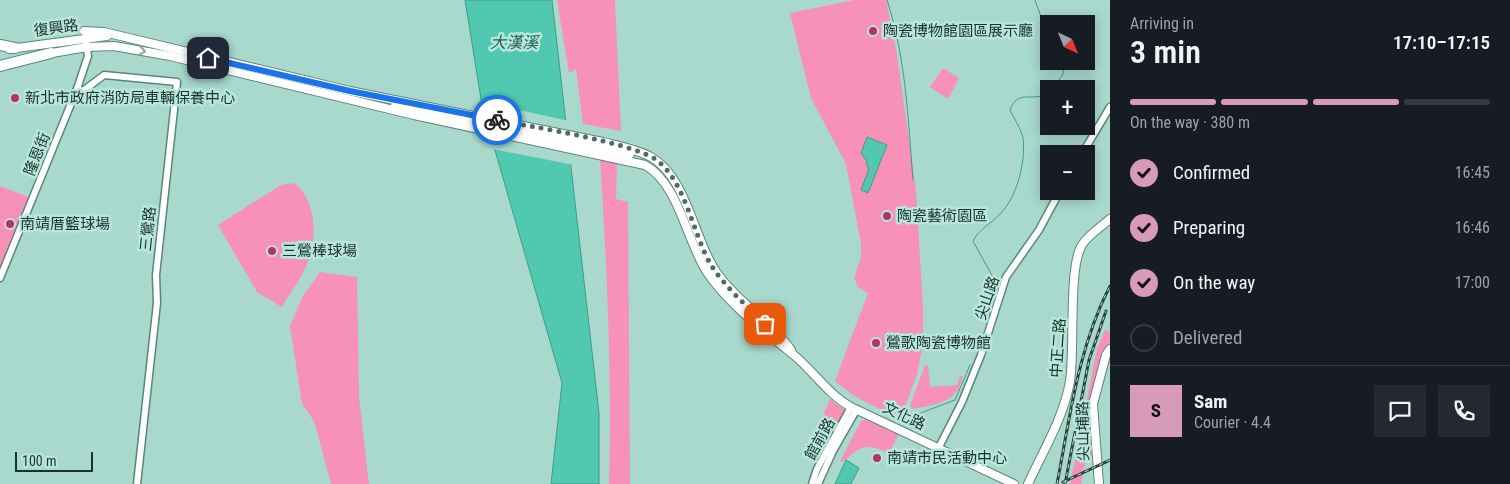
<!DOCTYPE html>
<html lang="en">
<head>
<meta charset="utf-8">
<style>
	body { margin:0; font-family:"Roboto Condensed","Noto Sans TC",sans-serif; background:#242831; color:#f1f3f6; height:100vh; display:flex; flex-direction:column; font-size:19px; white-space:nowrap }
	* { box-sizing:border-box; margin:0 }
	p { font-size:16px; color:#9ea1a6 }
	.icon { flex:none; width:28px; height:28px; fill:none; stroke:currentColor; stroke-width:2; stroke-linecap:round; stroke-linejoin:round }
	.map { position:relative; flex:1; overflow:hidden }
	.drawer { display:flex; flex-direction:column; background:#171b24; width:400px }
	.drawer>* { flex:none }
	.needle { width:32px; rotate:137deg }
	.buttons { position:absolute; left:1040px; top:15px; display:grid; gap:10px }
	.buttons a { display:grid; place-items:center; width:55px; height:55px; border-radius:0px; background:#171b24; box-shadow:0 2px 12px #0003; font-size:25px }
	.scale { position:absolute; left:15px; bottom:12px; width:78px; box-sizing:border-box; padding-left:5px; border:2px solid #1d302b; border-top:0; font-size:14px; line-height:18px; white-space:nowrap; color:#1d302b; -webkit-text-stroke:4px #b6e7da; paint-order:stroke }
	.pin { position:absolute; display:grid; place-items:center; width:42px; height:42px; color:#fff; margin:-21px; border-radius:10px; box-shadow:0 2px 8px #0006 }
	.courier { position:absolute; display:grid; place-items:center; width:50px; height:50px; margin:-25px; border:4px solid #1a73e8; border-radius:50%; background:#fff; color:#222; box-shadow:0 1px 6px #0007 }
	.overview em { font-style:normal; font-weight:600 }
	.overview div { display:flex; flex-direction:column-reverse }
	.overview { display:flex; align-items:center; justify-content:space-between; height:85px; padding:0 20px }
	h1 { font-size:32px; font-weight:600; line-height:38px }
	.bar { display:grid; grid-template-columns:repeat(4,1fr); gap:8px 5px; align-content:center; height:60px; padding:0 20px }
	.bar i { height:6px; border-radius:4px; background:#363941 }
	.bar .current { background:#d79bb9 }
	.bar p { grid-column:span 4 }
	.line { display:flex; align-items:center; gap:12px; padding:0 20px; border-top:1px solid #363941 }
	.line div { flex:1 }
	.round { display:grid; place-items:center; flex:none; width:52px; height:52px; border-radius:0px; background:#242831 }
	ol { padding:0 20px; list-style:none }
	li { display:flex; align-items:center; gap:15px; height:55px }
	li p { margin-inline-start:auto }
	li .icon { padding:5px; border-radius:50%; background:#d79bb9; color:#111; stroke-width:4 }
	li:last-child { color:#9ea1a6 }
	li i { width:28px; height:28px; border:2px solid #363941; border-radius:50% }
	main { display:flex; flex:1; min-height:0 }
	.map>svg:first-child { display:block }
	.green { fill:#f791b7 }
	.water { fill:#51c9b0; stroke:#419b88 }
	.pier { fill:#a9d9cd }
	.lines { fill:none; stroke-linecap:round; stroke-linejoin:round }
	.stream { stroke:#419b88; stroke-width:1 }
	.tertiary-casing { stroke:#59867b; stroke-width:9 }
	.secondary-casing { stroke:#59867b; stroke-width:10 }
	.motorway-casing { stroke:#59867b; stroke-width:12 }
	.tertiary { stroke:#fff; stroke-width:6 }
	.secondary { stroke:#fff; stroke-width:8 }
	.motorway { stroke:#fff; stroke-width:10 }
	.rail-casing { stroke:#2d433e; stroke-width:3 }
	.rail { stroke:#b6e7da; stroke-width:1; stroke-dasharray:4; stroke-linecap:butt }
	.oneway { stroke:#99a2a0 }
	.done { stroke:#4e6b64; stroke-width:5; stroke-dasharray:0 9 }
	.route { stroke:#1a73e8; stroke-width:6 }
	.poi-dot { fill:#b72f6e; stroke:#b6e7da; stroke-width:2 }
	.labels { text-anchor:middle; stroke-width:5; stroke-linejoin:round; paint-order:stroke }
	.street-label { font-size:15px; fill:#1d302b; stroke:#b6e7da }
	.poi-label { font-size:15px; fill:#1d302b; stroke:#b6e7da; text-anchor:start }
	.water-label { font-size:16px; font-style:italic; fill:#216254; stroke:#b6e7da }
</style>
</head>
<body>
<main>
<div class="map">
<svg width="1110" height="484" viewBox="0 0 1110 484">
	<rect width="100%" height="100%" fill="#a9d9cd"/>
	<!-- green -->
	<g class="green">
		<polygon points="557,0 615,0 621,131 583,124 576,69 569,73"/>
		<path d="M 854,0 L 886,0 L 897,54 L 916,190 L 923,307 L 923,343 L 917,375 L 901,417 C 877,409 854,398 835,381 L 868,293 L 858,287 L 854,278 L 861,257 L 861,244 L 846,164 L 811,98 L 790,13 Z"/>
		<polygon points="943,68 959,78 948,99 930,87"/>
		<path d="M 600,158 L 617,160 L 616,199 L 628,202 L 630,484 L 609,484 C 612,375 607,266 600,158 Z"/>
		<path d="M 295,183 C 316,202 317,233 309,259 C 304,276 290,292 282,307 L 257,292 L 218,225 L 281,185 Z"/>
		<polygon points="0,186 29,197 0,270"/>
		<polygon points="320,272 357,277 359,397 369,484 331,484 314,421 302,404 290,326 303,296"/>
		<polygon points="1105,330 1110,332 1110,344 1105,351 1091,402 1092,455 1086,457 1081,484 1070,484 1097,349"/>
		<path d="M 925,365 L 928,365 L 930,387 L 957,385 L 960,376 L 963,376 C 957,403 937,404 913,409 L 910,406 Z"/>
		<polygon points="830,399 846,411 823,452 822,419"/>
		<path d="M 868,419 L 899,434 L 889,453 C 867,443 861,445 843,462 L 840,461 L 861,421 Z"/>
	</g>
	<!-- water -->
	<g class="water">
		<polygon points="465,0 552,0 599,413 599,484 551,484 562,383 482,105"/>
		<polygon points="867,137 887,145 868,193 861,190 869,169 866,164 867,161 861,153"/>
		<polygon points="846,460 859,468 851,484 835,484"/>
	</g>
	<!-- pier -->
	<polygon class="pier" points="478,101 569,121 574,165 492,149"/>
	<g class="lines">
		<!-- stream -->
		<g class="stream">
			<path d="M 887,0 C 906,58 908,119 913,180"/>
			<polyline points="1035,0 1049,39"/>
			<polyline points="1053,89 1063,74 1064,61"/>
			<path d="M 994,279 L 973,241 C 980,228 991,224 1000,214 C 1017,197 1026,162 1023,138 C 1021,129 1014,118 1010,110 C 1018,88 1033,103 1049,93"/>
			<polyline points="913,416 955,400 970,365"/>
		</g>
		<defs>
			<g id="tertiary">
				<polyline points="77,89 83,91 104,75 177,82 156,275 157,303 137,484"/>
				<polyline points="1082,154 1110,107"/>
				<polyline points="0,278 77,89 88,56 86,43"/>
				<polyline points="939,447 962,402 981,355 1006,277 1039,230 1060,191"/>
				<polyline points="812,484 817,469 851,407"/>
				<polyline points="818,484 833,451 857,409"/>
			</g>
			<g id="secondary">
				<path d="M 84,31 L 104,32 L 350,91 L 603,142 C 619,146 637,149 651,157 C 688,178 694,243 719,276 C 739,303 771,322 791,350"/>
				<polyline points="9,49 107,36"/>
				<path d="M 46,54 L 87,47 L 114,46 L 170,56 L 414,115 L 645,165 C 679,184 686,240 707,272 C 729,305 765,331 795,356 C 814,372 829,395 851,407 L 1014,484"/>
				<polyline points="395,106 630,154"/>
				<path d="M 1028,484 C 1043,451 1064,417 1070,381 C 1075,351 1068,266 1082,245 C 1088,235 1101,227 1110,219"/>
				<polyline points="1099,484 1093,404 1106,355 1110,349"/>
			</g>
			<g id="motorway">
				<polyline points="0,45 15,48"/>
				<polyline points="0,66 51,53"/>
			</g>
		</defs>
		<!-- tertiary casing -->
		<use href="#tertiary" class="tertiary-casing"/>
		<!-- secondary casing -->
		<use href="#secondary" class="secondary-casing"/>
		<!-- motorway casing -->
		<use href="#motorway" class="motorway-casing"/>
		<!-- tertiary -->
		<use href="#tertiary" class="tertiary"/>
		<!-- secondary -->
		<use href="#secondary" class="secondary"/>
		<!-- motorway -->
		<use href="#motorway" class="motorway"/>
		<defs>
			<g id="rail">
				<polyline points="1063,482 1110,460"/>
				<path d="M 1057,484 C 1070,417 1078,348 1110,286"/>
				<polyline points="1065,484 1089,360 1106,311"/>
			</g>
		</defs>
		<!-- rail casing -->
		<use href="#rail" class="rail-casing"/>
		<!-- rail -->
		<use href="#rail" class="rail"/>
	</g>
	<!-- one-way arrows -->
	<defs><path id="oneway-chevron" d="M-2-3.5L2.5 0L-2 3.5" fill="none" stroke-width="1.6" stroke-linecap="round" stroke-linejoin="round" transform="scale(1.25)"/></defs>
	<use class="oneway" href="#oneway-chevron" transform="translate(142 51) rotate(10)"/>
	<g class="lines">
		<!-- done -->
		<path class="done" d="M 497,120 C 532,127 633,142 658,161 C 686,184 693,234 711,265 C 725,287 746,305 765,324"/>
		<!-- route -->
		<polyline class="route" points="208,58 350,91 497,120"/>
	</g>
	<!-- markers -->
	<g class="poi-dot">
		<circle cx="873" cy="31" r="5"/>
		<circle cx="15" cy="98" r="5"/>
		<circle cx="887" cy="216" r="5"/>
		<circle cx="10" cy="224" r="5"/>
		<circle cx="272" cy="251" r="5"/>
		<circle cx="876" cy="343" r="5"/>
		<circle cx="877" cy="458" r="5"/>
	</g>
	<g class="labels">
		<!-- street labels -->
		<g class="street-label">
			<text transform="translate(56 28) rotate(-8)" y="5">復興路</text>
			<text transform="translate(37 154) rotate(-68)" y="5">隆恩街</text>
			<text transform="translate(148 229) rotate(-84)" y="5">三鶯路</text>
			<text transform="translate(987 298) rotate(-71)" y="5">尖山路</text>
			<text transform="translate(1058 348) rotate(-86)" y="5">中正二路</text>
			<text transform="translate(904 416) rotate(25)" y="5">文化路</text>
			<text transform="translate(1083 431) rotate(-91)" y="5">尖山埔路</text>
			<text transform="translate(820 439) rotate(-61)" y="5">館前路</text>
		</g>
		<!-- poi labels -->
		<g class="poi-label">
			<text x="883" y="36">陶瓷博物館園區展示廳</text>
			<text x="25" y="103">新北市政府消防局車輛保養中心</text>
			<text x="897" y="221">陶瓷藝術園區</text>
			<text x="20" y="229">南靖厝籃球場</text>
			<text x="282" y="256">三鶯棒球場</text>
			<text x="886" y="348">鶯歌陶瓷博物館</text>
			<text x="887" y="463">南靖市民活動中心</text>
		</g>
		<!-- water labels -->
		<g class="water-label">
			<text x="514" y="48">大漢溪</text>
		</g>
	</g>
</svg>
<div class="buttons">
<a><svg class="needle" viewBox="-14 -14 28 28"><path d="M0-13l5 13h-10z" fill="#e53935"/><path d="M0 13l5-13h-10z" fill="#9ea1a6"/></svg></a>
<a>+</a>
<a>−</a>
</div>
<div class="scale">100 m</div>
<div class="pin" style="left:765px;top:324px;background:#ea580c"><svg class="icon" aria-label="bag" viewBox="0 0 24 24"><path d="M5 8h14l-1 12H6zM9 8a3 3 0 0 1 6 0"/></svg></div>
<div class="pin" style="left:208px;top:58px;background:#1f2937"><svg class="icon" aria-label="home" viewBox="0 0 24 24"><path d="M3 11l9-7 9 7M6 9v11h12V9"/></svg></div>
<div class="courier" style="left:497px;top:120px"><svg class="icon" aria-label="bike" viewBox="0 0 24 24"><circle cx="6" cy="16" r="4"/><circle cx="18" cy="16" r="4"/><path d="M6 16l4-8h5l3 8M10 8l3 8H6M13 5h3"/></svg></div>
</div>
<section class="drawer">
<div class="overview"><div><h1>3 min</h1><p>Arriving in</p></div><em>17:10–17:15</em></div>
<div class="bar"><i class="current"></i><i class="current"></i><i class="current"></i><i></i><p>On the way · 380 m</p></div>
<ol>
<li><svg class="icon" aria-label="check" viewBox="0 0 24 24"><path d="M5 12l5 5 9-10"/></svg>Confirmed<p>16:45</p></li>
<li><svg class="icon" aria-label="check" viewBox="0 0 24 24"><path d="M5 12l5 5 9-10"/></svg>Preparing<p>16:46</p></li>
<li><svg class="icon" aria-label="check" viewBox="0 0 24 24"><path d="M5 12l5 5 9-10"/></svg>On the way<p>17:00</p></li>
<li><i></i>Delivered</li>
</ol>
<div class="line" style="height:90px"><b class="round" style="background:#d79bb9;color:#111">S</b><div><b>Sam</b><p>Courier · 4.4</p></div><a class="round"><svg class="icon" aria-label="chat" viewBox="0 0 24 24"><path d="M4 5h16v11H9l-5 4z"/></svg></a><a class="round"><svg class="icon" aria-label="phone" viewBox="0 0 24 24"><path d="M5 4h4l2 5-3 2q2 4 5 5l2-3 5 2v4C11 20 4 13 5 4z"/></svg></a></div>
</section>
</main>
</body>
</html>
